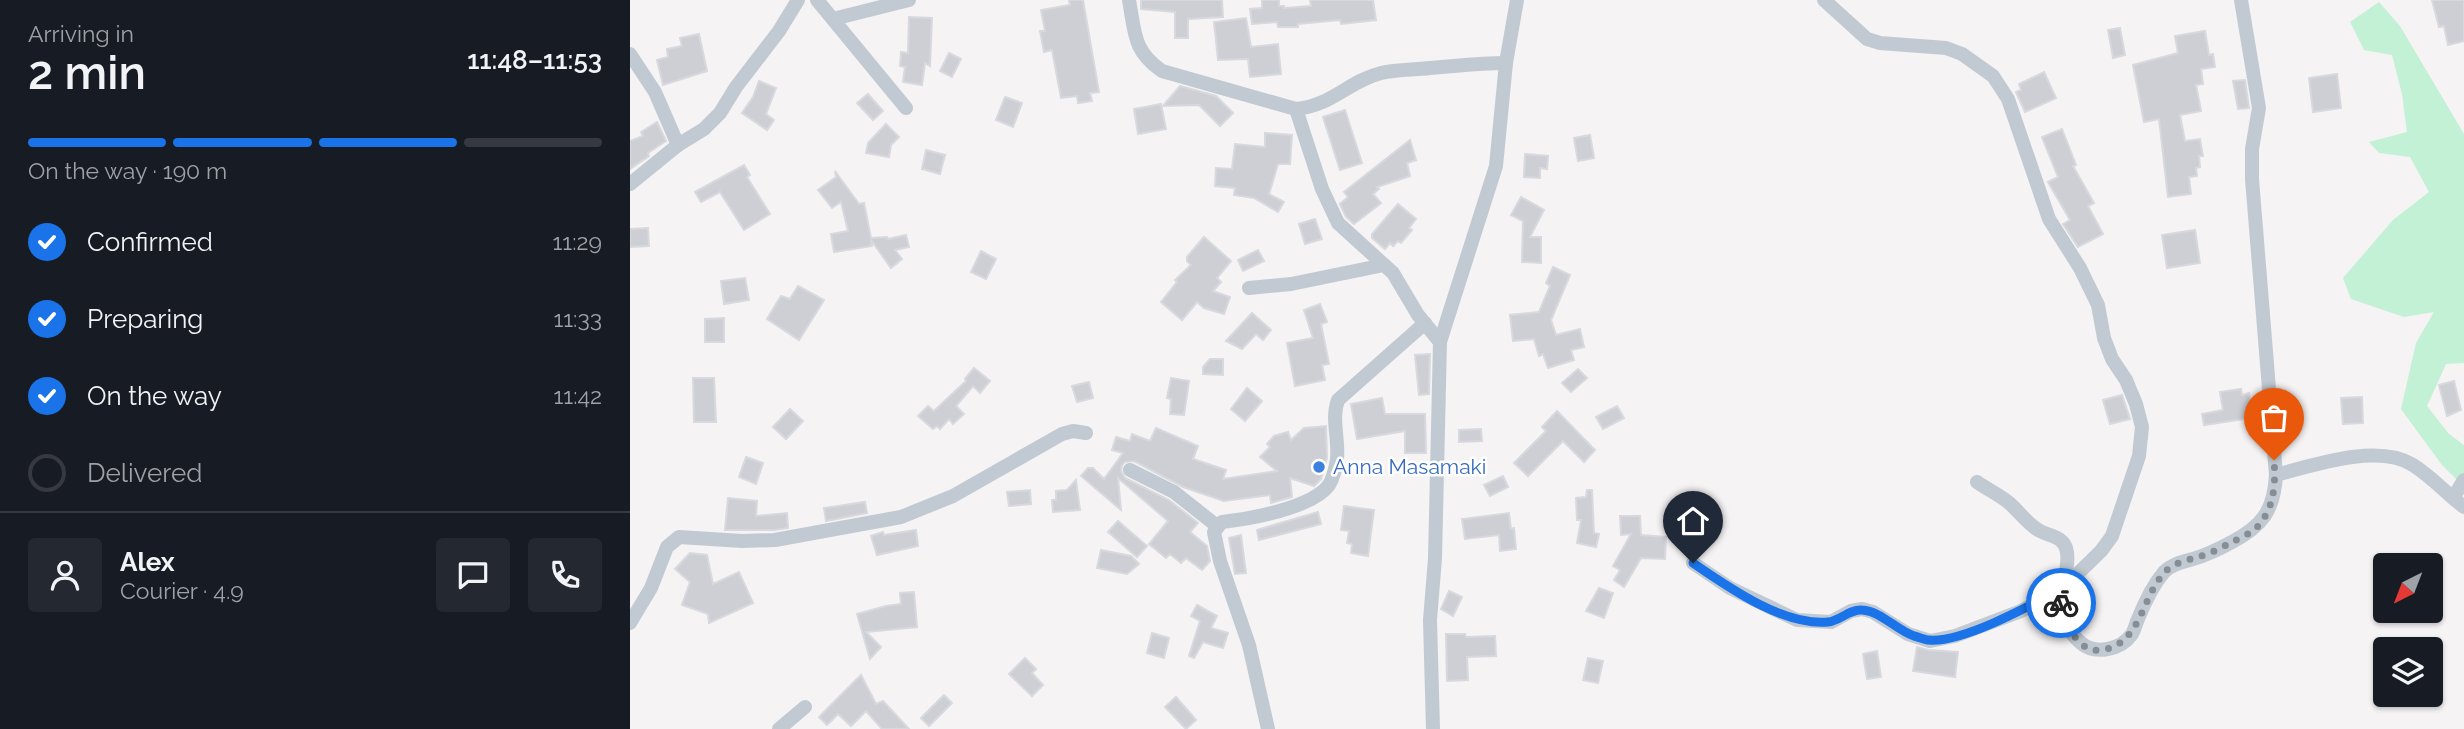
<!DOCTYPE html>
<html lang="en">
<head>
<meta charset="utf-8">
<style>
	body { margin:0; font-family:Raleway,sans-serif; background:#242831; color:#f1f3f6; height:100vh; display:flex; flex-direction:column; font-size:26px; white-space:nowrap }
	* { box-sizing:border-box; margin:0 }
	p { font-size:23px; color:#9ea1a6 }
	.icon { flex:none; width:38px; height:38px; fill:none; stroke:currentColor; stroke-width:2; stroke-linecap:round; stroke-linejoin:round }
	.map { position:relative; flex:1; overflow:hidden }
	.panel { display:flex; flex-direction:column; background:#171b24; width:630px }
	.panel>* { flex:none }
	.needle { width:46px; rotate:222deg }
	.controls { position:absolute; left:1743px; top:553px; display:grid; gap:14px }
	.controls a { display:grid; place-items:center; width:70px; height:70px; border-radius:7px; background:#171b24; box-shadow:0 2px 5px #0004; font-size:35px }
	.pin { position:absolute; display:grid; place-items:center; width:60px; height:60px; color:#fff; margin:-72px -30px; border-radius:50% 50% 50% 0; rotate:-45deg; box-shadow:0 0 7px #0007 }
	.pin .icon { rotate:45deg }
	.courier { position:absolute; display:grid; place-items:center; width:70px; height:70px; margin:-35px; border:5px solid #1a73e8; border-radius:50%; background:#fff; color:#222; box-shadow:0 2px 9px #0007 }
	.headline em { font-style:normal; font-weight:600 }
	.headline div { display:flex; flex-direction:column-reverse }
	.headline { display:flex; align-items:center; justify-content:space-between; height:119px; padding:0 28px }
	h1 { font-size:46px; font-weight:600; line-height:52px }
	.bar { display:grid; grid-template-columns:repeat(4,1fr); gap:10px 7px; align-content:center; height:84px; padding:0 28px }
	.bar i { height:9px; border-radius:5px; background:#363941 }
	.bar .on { background:#1a73e8 }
	.bar p { grid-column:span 4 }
	.line { display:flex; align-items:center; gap:18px; padding:0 28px; border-top:2px solid #363941 }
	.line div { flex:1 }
	.round { display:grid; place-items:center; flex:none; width:74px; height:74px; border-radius:7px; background:#242831 }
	ol { padding:0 28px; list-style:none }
	li { display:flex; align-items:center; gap:21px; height:77px }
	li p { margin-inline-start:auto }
	li .icon { padding:7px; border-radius:50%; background:#1a73e8; color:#fff; stroke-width:4 }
	li:last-child { color:#9ea1a6 }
	li i { width:38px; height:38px; border:4px solid #363941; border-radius:50% }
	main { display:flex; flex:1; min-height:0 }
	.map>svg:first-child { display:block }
	.green { fill:#c3f1d5 }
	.building { fill:#cdcfd5; stroke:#d7d9de; stroke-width:2 }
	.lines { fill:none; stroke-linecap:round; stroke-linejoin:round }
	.minor { stroke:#c1cad2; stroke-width:14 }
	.done { stroke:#868d94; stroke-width:7; stroke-dasharray:0 12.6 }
	.route { stroke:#1a73e8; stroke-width:9 }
	.shop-dot { fill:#3f7fe0; stroke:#fff; stroke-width:2.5 }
	.labels { text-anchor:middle; stroke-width:5; stroke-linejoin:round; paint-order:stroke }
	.shop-label { font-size:21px; fill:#366cbe; stroke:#fff; text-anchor:start }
</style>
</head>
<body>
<main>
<section class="panel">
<div class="headline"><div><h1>2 min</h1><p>Arriving in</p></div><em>11:48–11:53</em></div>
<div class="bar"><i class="on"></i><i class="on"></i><i class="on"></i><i></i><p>On the way · 190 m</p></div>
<ol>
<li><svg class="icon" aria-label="check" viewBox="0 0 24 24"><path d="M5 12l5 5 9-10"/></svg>Confirmed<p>11:29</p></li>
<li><svg class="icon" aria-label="check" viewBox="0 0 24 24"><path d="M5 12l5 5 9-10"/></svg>Preparing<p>11:33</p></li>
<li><svg class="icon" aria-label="check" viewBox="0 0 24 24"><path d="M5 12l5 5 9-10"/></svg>On the way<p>11:42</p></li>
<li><i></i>Delivered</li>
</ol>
<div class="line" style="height:126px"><a class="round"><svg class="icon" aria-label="person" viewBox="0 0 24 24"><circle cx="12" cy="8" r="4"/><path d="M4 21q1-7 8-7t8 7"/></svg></a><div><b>Alex</b><p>Courier · 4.9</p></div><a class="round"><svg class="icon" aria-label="chat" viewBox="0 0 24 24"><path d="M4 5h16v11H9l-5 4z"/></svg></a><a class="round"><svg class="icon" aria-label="phone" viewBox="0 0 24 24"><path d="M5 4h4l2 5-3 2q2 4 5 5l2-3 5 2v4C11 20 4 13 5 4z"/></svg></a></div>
</section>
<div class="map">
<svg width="1834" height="729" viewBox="0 0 1834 729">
	<rect width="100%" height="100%" fill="#f5f3f3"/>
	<!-- green -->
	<polygon class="green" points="1749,2 1770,26 1834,134 1834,363 1816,364 1797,406 1819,434 1834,445 1834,487 1812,465 1771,409 1786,343 1804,312 1774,317 1721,299 1713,278 1763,220 1799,192 1780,157 1749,153 1739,142 1777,132 1772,94 1762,55 1734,50 1720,22"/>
	<!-- building -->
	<g class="building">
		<polygon points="439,0 453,0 469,92 460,93 462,101 448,103 447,96 431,98 422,50 414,52 410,31 415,31 411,10 440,5"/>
		<polygon points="511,0 592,0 593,17 558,19 558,38 545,38 545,12 511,9"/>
		<polygon points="632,0 649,0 649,6 654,6 654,8 681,6 680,0 743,0 746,20 711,24 710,20 668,24 668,27 648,27 647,22 622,24 620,9 632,8"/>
		<polygon points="1802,0 1834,0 1834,41 1818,45 1814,26 1809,27"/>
		<polygon points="279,17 302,18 300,66 295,63 292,85 273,82 275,67 270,66 271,52 278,53"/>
		<polygon points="616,18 621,47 648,44 651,74 620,77 618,59 588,60 584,22"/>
		<polygon points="1490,28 1495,55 1483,58 1478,30"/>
		<polygon points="1575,31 1579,55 1583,54 1585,67 1571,69 1573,84 1566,85 1571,111 1550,115 1555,141 1570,139 1573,156 1569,156 1570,167 1566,168 1567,176 1559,177 1561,194 1538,197 1529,119 1514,122 1503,65 1548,53 1545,36"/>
		<polygon points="69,34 77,71 33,85 27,60 38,57 37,49 52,46 50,38"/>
		<polygon points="319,53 331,59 322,77 310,71"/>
		<polygon points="1414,72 1426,98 1395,112 1386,92 1391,90 1389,84"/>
		<polygon points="1707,74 1711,108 1683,112 1679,78"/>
		<polygon points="1615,80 1619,108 1608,109 1603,81"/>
		<polygon points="129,81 146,88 136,114 144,120 137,130 112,113 123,97"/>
		<polygon points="550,86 586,96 603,113 590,126 569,105 533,106"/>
		<polygon points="238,94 253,111 243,120 227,103"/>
		<polygon points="375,97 392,103 383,127 366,120"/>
		<polygon points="531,104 536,129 508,134 504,109"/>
		<polygon points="715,110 732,163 710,170 693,117"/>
		<polygon points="27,122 36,141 18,153 19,156 0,169 0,141 13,136 11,132"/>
		<polygon points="256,124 269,137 261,145 259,157 236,153 238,143"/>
		<polygon points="1432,129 1446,165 1443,166 1464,203 1458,206 1473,234 1448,247 1433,224 1440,220 1418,182 1428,177 1412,137"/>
		<polygon points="635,133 662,135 660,164 648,164 639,194 654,202 648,212 624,198 604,195 605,188 585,186 586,168 602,169 605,144 635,147"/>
		<polygon points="960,135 964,158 948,161 944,138"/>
		<polygon points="780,140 786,160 777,163 780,176 747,187 749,189 743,194 751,203 724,224 716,217 710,204 718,197 714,192"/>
		<polygon points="296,150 315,155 310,174 292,169"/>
		<polygon points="895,154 918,156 917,169 910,168 910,178 894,177"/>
		<polygon points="114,165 120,175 117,177 140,214 114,230 90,192 71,202 65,192"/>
		<polygon points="205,171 229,204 234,203 241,238 257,237 258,239 276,235 279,247 265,250 272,259 261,268 241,240 242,246 204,252 201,234 218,231 211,202 202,208 188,190 206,177"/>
		<polygon points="891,197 914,210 900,237 911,237 911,263 892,262 893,221 881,215"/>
		<polygon points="768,204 786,219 779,228 782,230 771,243 768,241 763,246 760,243 755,249 742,238 742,234"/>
		<polygon points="685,219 692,239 675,244 669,224"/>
		<polygon points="18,228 19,246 0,247 0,229"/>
		<polygon points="1565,230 1570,263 1537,268 1532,235"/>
		<polygon points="574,237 601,261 587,278 591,282 583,291 600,297 594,314 574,308 567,302 552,320 531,302 547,282 545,280 561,265 557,261 557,257"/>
		<polygon points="628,250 634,261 613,271 608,260"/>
		<polygon points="351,251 366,259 356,279 341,272"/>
		<polygon points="923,267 940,275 921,320 926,335 950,329 954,347 941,350 944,360 918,368 913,354 909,356 904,339 883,341 880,315 909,312 920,286 916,283"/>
		<polygon points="115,278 119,300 94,304 91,281"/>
		<polygon points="168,286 194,300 169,340 137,319 151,296 160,299"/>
		<polygon points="690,304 697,322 691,324 699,364 692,365 695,380 665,386 657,343 683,338 674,310"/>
		<polygon points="622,313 641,330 633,340 626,334 612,349 596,341"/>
		<polygon points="94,318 94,342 75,342 75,319"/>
		<polygon points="800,354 799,394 789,395 785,355"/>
		<polygon points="580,359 593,359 593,375 573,374 573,367"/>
		<polygon points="344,368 360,381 350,393 343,386 326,406 334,414 323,424 319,419 310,429 307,426 303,429 288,416 298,406 304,411 336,381 335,379"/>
		<polygon points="948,369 957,378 941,392 932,383"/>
		<polygon points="63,378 84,378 86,422 64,422"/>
		<polygon points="541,378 559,381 554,415 540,414 541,399 537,398"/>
		<polygon points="1824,381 1831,410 1817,416 1809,385"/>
		<polygon points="459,382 463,398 447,402 442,386"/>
		<polygon points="617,388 632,401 615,421 601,409"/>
		<polygon points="1611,389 1612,395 1619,393 1620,400 1625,399 1628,417 1574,425 1572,414 1593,410 1590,392"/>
		<polygon points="1492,395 1500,419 1480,424 1473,400"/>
		<polygon points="1732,397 1733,423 1713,424 1711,398"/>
		<polygon points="752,398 755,414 795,414 796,453 775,453 775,431 727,439 721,404"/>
		<polygon points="987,406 994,418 973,429 966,417"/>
		<polygon points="160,409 173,421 156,439 143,427"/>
		<polygon points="927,411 965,450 954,462 933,441 898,476 884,463 916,431 912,427"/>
		<polygon points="696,426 697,458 691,479 684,486 660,478 662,497 641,503 640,495 594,501 553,487 504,461 495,462 492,465 491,471 495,478 539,500 568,523 560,532 577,546 580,561 572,570 556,558 551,563 540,554 536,558 519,544 538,521 488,478 491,510 451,476 458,468 463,468 474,479 493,453 482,450 486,437 500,441 502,434 520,441 526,428 568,446 563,459 596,470 593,479 647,471 630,457 640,447 637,444 644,436 658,432 661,440 674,428"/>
		<polygon points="851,429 852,441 829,442 829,430"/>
		<polygon points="116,457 133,463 126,484 109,477"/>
		<polygon points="873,476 878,487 860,496 854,485"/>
		<polygon points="446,480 450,510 423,512 422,500 426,500 426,491 437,490"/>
		<polygon points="400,490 401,504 379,506 377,492"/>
		<polygon points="957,490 962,490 964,533 969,534 966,547 947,543 951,520 947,520 946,498 956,497"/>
		<polygon points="98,498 127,501 126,516 157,513 158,528 144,530 95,530"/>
		<polygon points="235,502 237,513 196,521 194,508"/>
		<polygon points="714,506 744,510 738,556 721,553 722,544 717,543 719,531 711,530"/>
		<polygon points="688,512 691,524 629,540 627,530"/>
		<polygon points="879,513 881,529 884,528 886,549 870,551 869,535 835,539 832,519"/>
		<polygon points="990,516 1010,516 1011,535 1036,537 1035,559 1011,558 994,587 984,580 990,570 983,566 1001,534 991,535"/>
		<polygon points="488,521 517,546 507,557 478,532"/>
		<polygon points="286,530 288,546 247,555 241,536 253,532 254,535"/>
		<polygon points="611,535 616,573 605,574 599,538"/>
		<polygon points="471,550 501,556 509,564 497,574 467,568"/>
		<polygon points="60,553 77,555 83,584 109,572 123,603 79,623 78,614 52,605 60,582 45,569"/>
		<polygon points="969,588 983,593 974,618 956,611"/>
		<polygon points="819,591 832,597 823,616 811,609"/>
		<polygon points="284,592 287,627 236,632 251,647 240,659 227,614 256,606 271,604 270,593"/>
		<polygon points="567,605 587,616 581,628 598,633 593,648 573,642 564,658 559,656 570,621 561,616"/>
		<polygon points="522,633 539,638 534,658 517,653"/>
		<polygon points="816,634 835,634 836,637 865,636 866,656 837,657 838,680 817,681"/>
		<polygon points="1287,647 1298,650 1328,652 1325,677 1283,671"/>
		<polygon points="1247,651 1251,677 1237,679 1233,654"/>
		<polygon points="395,658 406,669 402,673 413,685 402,696 379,674"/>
		<polygon points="958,658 973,661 968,683 953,680"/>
		<polygon points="231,675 246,704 253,701 279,729 252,729 236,711 221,726 208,714 197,725 189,717"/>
		<polygon points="314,695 322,703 299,726 291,718"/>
		<polygon points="546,697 566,720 556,729 535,707"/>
	</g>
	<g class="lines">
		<!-- minor -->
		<g class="minor">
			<polyline points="187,0 276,108"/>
			<path d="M 499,0 C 505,33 503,51 532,71 L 666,109 C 701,106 719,81 751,73 C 767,69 784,70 800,68 C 826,66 850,63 876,63"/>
			<polyline points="203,19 279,0"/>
			<polyline points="0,54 25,92 48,145"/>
			<polyline points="666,109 692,189 708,223 763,273 788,315 810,342"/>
			<polyline points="0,184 48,145 74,129 90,113 106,87 149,31 168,0"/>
			<polyline points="619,288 661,284 754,265"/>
			<polyline points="500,470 544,492 587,526"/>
			<path d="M 1646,475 C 1684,465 1748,443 1783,465 C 1802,477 1817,494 1834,507"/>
			<path d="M 1347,482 C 1357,489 1369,495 1378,502 C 1389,511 1398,525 1410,531 C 1419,536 1432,536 1436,548 C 1441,564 1431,584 1431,601 C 1431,616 1439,633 1451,643 C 1465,655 1491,650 1502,634 C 1505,629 1506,623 1508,619 C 1514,604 1523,585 1534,572 C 1542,564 1552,562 1563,559 C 1577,555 1589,549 1602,542 C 1632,526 1644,511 1646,475 L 1622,179 L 1622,149 L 1629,108 L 1611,0"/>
			<polyline points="1823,498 1834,480"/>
			<polyline points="1063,563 1100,588 1167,620 1201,622 1221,611 1232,609 1243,612 1278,634 1300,641 1325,636 1391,611 1433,588 1471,551 1482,536 1509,456 1512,427 1506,404 1496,380 1482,359 1474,338 1468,305 1450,268 1419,219 1378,99 1363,76 1332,54 1316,48 1250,43 1237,39 1194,0"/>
			<polyline points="0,623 21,588 37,547 49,537 112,541 145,540 271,517 323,496 432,434 443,431 456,433"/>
			<polyline points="149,729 175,707"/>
			<path d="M 638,729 L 619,645 L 590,561 L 584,532 L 592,522 C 620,519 682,508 699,485 C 703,478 706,466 707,459 C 709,438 701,419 708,400 L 795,323"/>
			<polyline points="803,729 800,620 805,558 810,342 866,166 876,63 887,0"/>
		</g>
	</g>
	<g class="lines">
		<!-- done -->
		<path class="done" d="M 1431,603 C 1432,619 1440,634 1452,644 C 1458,650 1464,651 1472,650 C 1512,644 1511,595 1537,570 C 1546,562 1559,560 1571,556 C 1581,553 1591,548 1600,543 C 1608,539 1617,535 1624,530 C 1644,512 1646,485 1644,460"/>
		<!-- route -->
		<path class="route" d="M 1063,563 C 1098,587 1153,626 1198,622 C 1210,621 1219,609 1232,610 C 1251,611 1266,630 1284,636 C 1289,637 1295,640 1299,640 C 1333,643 1403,604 1433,588 L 1431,603"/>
	</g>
	<!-- markers -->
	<circle class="shop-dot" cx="689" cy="467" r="7"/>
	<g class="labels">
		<!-- shop labels -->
		<g class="shop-label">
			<text x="703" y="474">Anna Masamaki</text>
		</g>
	</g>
</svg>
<div class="controls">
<a><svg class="needle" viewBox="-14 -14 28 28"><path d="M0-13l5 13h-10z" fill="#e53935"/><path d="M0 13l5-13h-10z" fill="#9ea1a6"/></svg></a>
<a><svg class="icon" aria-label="layers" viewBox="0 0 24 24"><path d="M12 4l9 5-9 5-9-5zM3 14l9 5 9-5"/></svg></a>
</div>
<div class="pin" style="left:1644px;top:460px;background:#ea580c"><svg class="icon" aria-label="bag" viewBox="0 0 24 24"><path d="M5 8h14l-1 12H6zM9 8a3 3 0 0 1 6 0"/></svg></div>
<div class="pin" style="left:1063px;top:563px;background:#1f2937"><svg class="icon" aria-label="home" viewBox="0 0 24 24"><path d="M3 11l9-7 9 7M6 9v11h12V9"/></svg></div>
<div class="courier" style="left:1431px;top:603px"><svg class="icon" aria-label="bike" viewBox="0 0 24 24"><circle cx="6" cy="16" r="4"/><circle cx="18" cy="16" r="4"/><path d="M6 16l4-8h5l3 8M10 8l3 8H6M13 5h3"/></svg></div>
</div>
</main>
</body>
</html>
